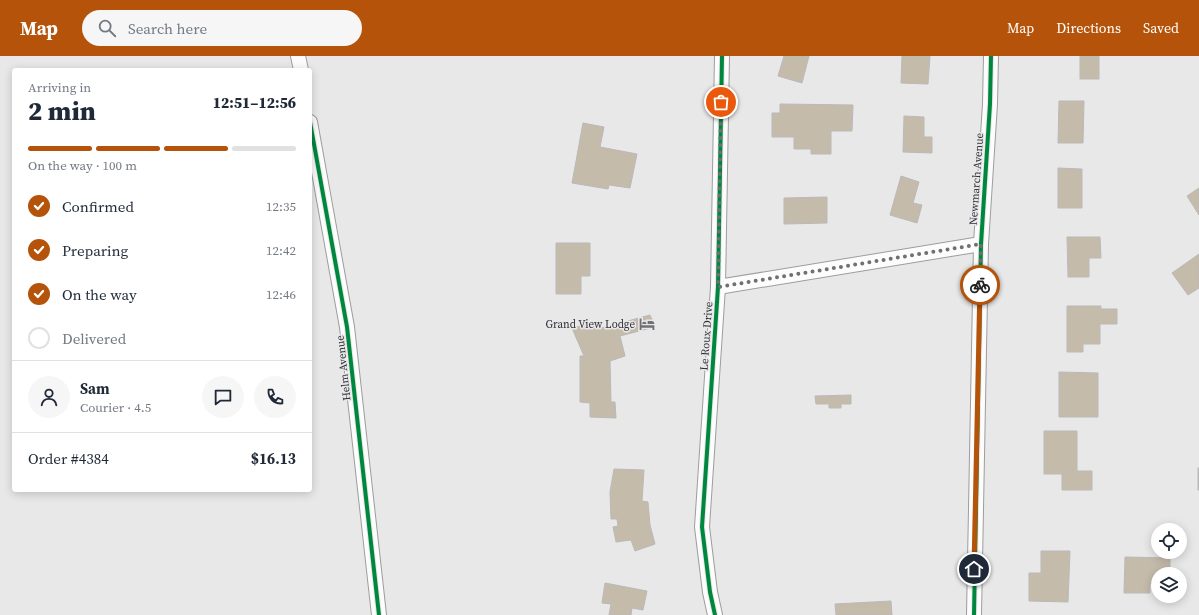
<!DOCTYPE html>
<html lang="en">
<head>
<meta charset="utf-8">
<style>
	body { margin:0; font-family:"Source Serif 4",serif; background:#f6f6f7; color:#1f2937; height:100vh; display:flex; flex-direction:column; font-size:15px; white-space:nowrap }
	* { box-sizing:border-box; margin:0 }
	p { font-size:13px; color:#747a83 }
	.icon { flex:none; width:22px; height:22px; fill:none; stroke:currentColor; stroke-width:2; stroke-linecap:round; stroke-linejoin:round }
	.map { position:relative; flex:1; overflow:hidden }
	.drawer { position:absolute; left:12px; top:12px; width:300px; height:424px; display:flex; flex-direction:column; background:#fff; border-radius:4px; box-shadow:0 2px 10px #0003 }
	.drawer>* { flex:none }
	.controls { position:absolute; left:1151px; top:467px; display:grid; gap:8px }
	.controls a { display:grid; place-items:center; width:36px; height:36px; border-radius:50%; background:#fff; box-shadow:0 2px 10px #0003; font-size:20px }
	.pin { position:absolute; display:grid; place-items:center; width:34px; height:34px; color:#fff; margin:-17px; border:2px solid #fff; border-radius:50%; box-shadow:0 1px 4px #0007 }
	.courier { position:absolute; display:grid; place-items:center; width:40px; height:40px; margin:-20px; border:3px solid #b45309; border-radius:50%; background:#fff; color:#222; box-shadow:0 1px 5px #0007 }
	.head em { font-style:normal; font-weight:800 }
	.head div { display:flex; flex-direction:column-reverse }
	.head { display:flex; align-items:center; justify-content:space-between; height:68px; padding:0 16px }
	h1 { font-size:26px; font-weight:800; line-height:30px }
	.bar { display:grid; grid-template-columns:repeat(4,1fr); gap:6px 4px; align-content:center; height:48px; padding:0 16px }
	.bar i { height:5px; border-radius:3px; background:#e0e1e3 }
	.bar .selected { background:#b45309 }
	.bar p { grid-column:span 4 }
	.line { display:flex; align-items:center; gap:10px; padding:0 16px; border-top:1px solid #e0e1e3 }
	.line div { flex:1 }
	.round { display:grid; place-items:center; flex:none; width:42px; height:42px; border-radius:21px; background:#f6f6f7 }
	ol { padding:0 16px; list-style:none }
	li { display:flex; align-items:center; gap:12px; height:44px }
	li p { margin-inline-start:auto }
	li .icon { padding:4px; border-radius:50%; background:#b45309; color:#fff; stroke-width:4 }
	li:last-child { color:#747a83 }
	li i { width:22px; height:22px; border:2px solid #e0e1e3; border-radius:50% }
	header { display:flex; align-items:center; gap:24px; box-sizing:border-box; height:56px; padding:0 20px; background:#b45309; color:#fff }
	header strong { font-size:19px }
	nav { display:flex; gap:22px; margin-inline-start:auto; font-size:14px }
	.search { width:280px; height:36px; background:#f6f6f7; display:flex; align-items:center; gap:10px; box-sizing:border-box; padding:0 14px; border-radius:22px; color:#747a83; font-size:15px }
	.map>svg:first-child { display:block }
	.building { fill:#c5bbaa; stroke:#bab9b9 }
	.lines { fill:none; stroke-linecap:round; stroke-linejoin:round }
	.minor-casing { stroke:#9d9d9e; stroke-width:16 }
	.minor { stroke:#fcfcfc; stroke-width:14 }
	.cycleway-casing { stroke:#e8e7ea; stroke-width:6 }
	.cycleway { stroke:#00873e; stroke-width:4 }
	.done { stroke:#707071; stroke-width:4; stroke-dasharray:0 7.2 }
	.route { stroke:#b45309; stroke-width:5 }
	.labels { text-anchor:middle; stroke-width:3; stroke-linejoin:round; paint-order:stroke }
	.street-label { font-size:11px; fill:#303031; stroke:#e8e7ea }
	.poi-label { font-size:11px; fill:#303031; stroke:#e8e7ea; text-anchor:end }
</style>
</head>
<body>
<header>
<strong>Map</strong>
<div class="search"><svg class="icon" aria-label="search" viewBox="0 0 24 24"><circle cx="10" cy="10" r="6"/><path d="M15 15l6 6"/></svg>Search here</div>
<nav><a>Map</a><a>Directions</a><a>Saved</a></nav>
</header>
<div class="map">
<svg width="1199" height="559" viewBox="0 0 1199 559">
	<rect width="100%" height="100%" fill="#e8e8e9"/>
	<!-- building -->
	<g class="building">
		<polygon points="784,0 809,0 802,27 778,20"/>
		<polygon points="902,0 930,0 928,28 901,27"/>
		<rect x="1080" y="0" width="19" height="23"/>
		<polygon points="1059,45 1084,45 1083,87 1058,87"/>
		<polygon points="780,48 853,49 852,75 831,75 831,98 811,98 811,93 794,93 794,81 772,81 772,57 780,57"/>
		<polygon points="904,60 924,61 924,81 932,81 932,97 903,96"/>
		<polygon points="583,67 604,71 600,91 637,98 630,132 609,129 608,133 572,127"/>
		<polygon points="1058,112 1082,113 1082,152 1058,152"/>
		<polygon points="901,120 919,126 913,147 922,149 917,167 890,159"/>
		<polygon points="1199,132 1199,159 1187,140"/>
		<polygon points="827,141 827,167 784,168 784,142"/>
		<polygon points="1067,181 1100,181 1101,202 1089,202 1089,221 1068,221"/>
		<polygon points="556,187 590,187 590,220 581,220 581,238 556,238"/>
		<polygon points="1199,198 1199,232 1188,239 1172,217"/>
		<polygon points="1067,250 1101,250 1101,253 1117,253 1117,268 1100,268 1100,288 1083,288 1083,296 1067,296"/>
		<polygon points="650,259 655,271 620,280 625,300 610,305 611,346 615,346 616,362 590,361 590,347 580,346 580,300 584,300 572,272 596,266 598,273"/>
		<polygon points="1059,316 1098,317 1098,361 1059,361"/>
		<polygon points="851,339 851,348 841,348 841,352 829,352 829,348 816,348 815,340"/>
		<polygon points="1044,375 1077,375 1077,415 1092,415 1092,434 1062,434 1062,418 1044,418"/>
		<rect x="1198" y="412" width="1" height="22"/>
		<polygon points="614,413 644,414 642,445 648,446 650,469 655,488 635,495 631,484 616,486 613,471 618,470 617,463 611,463 610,436"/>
		<polygon points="1041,495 1070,495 1068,546 1029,545 1029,517 1041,517"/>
		<polygon points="1125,501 1170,502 1170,518 1158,518 1158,529 1150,528 1150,537 1124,537"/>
		<polygon points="605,527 647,535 643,554 632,552 631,559 609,559 611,548 602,547"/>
		<polygon points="891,545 892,559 836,559 835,548"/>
	</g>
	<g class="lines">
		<defs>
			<g id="minor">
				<polyline points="298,0 301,14"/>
				<polyline points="310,66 347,271 379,559"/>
				<polyline points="718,231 981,188"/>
				<polyline points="715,559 710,536 702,471 718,231 722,0"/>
				<polyline points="974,559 981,188 990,48 991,0"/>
			</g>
		</defs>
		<!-- minor casing -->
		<use href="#minor" class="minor-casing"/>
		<!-- minor -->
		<use href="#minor" class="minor"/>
		<defs>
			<g id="cycleway">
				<polyline points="310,66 347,271 379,559"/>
				<polyline points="715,559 710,536 702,471 718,231 722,0"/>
				<polyline points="974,559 981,188 990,48 991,0"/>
			</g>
		</defs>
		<!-- cycleway casing -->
		<use href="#cycleway" class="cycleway-casing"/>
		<!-- cycleway -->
		<use href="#cycleway" class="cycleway"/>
	</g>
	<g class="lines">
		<!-- done -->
		<polyline class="done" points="721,46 718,231 981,188 980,229"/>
		<!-- route -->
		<polyline class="route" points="974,513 980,229"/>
	</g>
	<!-- icons -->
	<defs>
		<symbol id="hotel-bare" viewBox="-9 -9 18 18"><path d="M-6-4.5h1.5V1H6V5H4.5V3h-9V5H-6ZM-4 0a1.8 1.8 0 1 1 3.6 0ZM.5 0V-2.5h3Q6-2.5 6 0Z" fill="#707071" stroke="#e8e7ea" stroke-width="2.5" paint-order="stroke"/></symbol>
	</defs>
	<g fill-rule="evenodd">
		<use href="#hotel-bare" x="636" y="257" width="22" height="22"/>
	</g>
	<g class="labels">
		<!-- street labels -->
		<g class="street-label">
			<text transform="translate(976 123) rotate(-86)" y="4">Newmarch Avenue</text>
			<text transform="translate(706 280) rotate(-86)" y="4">Le Roux Drive</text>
			<text transform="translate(343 312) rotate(-96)" y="4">Helm Avenue</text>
		</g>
		<!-- poi labels -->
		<g class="poi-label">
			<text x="635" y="272">Grand View Lodge</text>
		</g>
	</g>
</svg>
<div class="controls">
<a><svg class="icon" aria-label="locate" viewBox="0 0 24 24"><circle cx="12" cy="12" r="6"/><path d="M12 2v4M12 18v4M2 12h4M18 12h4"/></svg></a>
<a><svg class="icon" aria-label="layers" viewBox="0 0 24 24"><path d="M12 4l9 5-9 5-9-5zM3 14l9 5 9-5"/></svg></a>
</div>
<div class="pin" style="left:721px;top:46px;background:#ea580c"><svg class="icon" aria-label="bag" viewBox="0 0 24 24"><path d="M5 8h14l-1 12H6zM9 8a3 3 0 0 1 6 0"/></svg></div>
<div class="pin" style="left:974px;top:513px;background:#1f2937"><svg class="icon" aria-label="home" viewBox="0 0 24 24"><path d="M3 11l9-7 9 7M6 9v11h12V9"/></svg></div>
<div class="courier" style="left:980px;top:229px"><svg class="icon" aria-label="bike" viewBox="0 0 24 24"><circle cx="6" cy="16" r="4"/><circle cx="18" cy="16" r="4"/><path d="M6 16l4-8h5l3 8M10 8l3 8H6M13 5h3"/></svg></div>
<section class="drawer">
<div class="head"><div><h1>2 min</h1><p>Arriving in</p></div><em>12:51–12:56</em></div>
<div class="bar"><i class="selected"></i><i class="selected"></i><i class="selected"></i><i></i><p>On the way · 100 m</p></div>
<ol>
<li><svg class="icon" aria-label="check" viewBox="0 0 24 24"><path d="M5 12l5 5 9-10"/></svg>Confirmed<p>12:35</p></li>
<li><svg class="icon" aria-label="check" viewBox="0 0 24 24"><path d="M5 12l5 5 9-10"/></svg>Preparing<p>12:42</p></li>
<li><svg class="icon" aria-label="check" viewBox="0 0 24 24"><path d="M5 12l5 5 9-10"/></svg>On the way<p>12:46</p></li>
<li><i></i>Delivered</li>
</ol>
<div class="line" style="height:72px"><a class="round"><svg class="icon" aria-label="person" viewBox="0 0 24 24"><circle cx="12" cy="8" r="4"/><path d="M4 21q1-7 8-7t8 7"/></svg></a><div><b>Sam</b><p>Courier · 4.5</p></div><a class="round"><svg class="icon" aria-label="chat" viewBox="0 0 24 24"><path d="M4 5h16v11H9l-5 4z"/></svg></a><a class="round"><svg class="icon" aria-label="phone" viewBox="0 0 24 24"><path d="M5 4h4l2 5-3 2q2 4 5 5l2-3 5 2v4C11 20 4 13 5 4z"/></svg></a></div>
<div class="line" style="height:52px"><div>Order #4384</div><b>$16.13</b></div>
</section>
</div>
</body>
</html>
